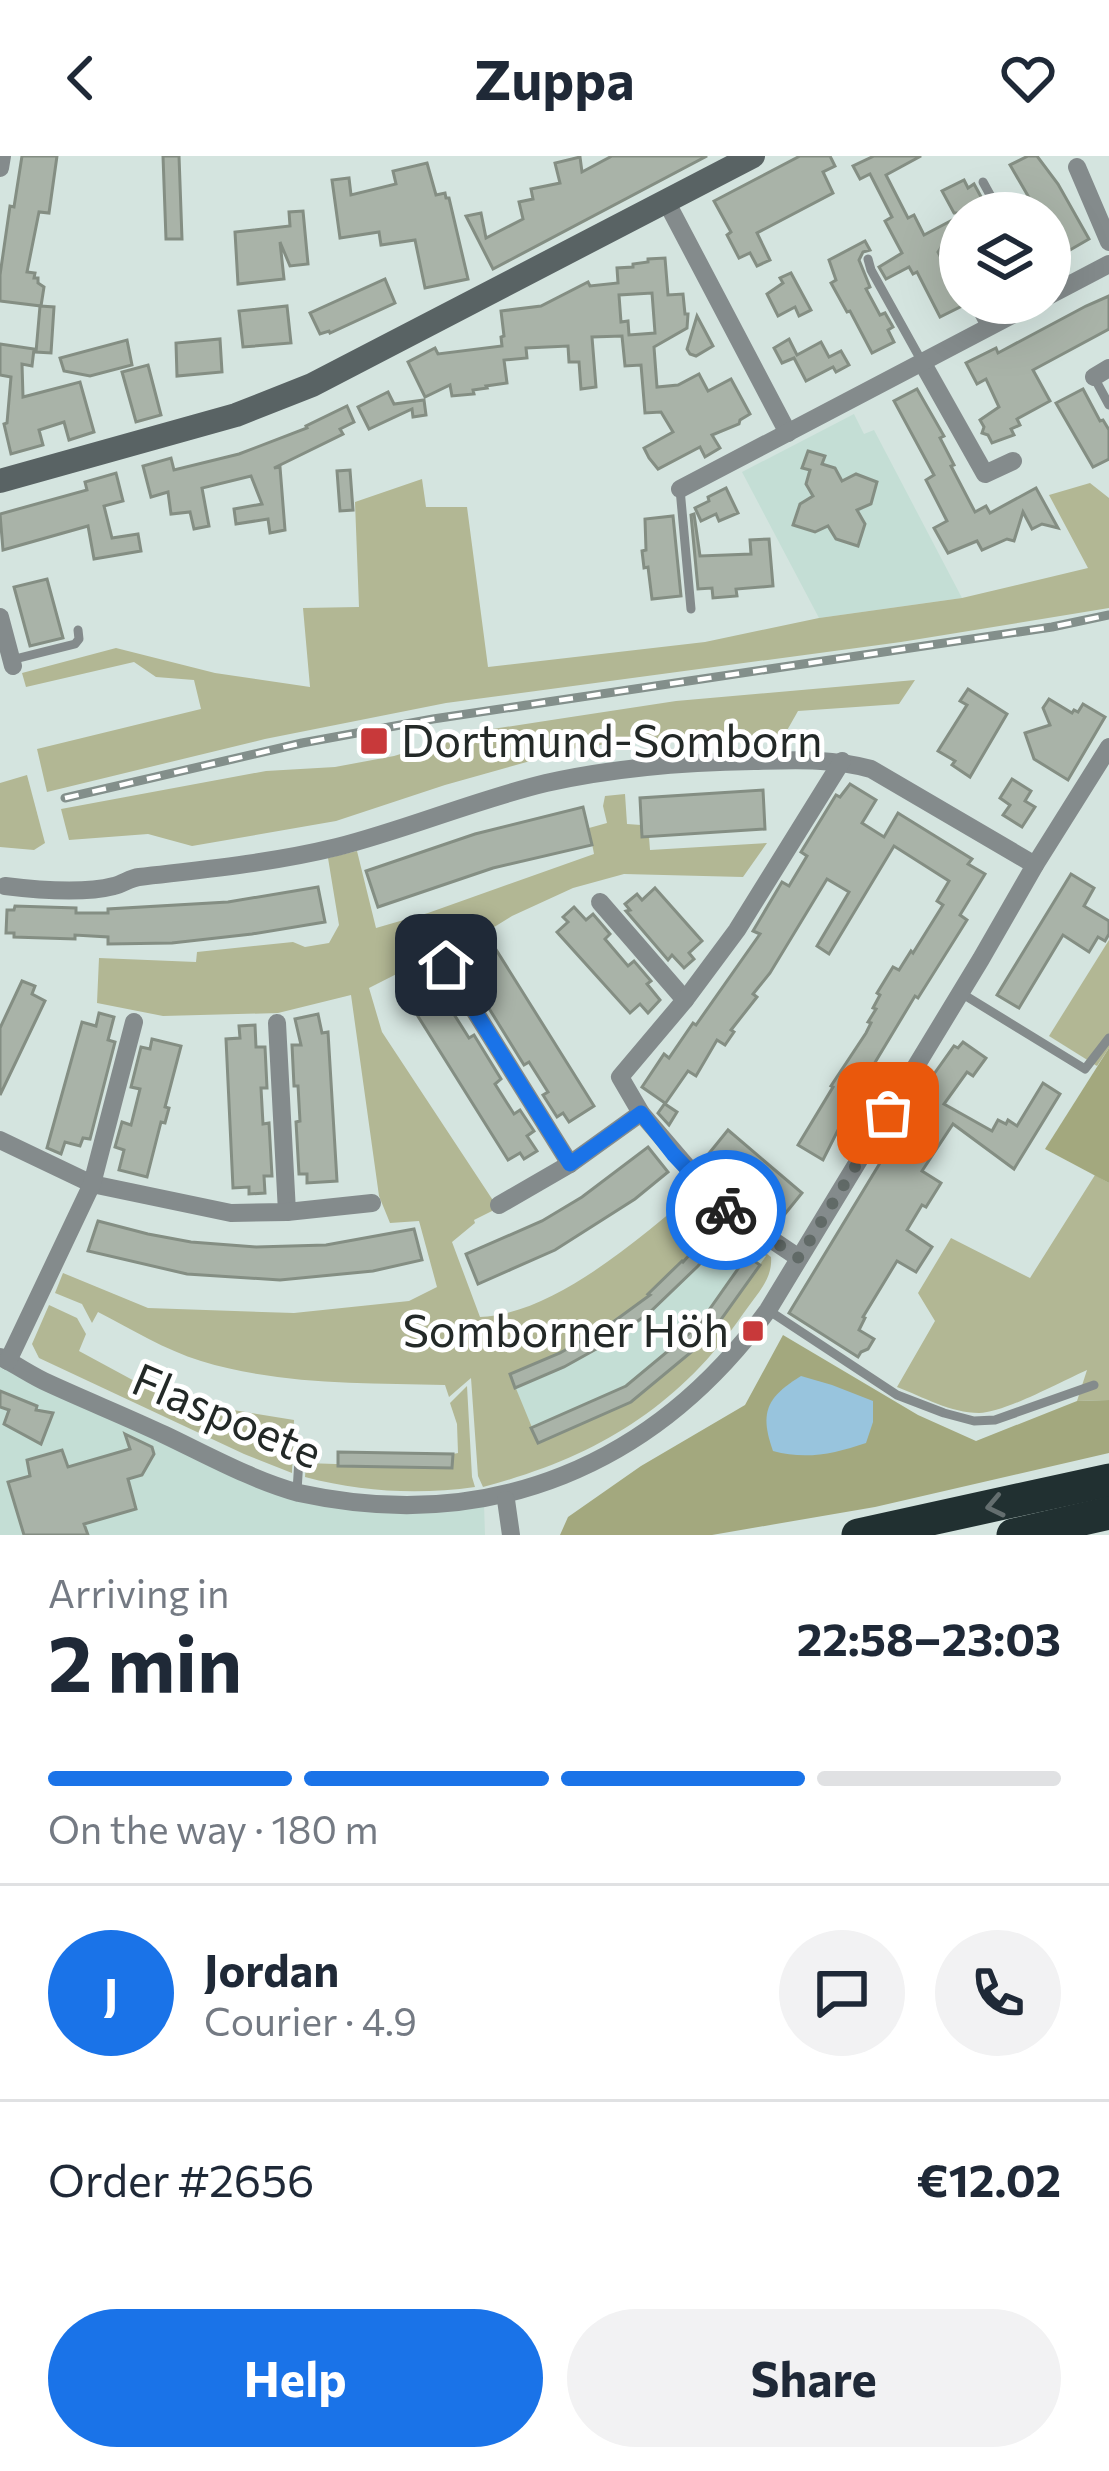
<!DOCTYPE html>
<html lang="en">
<head>
<meta charset="utf-8">
<style>
	body { margin:0; font-family:Commissioner,sans-serif; background:#f2f2f3; color:#1f2937; height:100vh; display:flex; flex-direction:column; font-size:45px; white-space:nowrap }
	* { box-sizing:border-box; margin:0 }
	p { font-size:39px; color:#747a83 }
	.icon { flex:none; width:66px; height:66px; fill:none; stroke:currentColor; stroke-width:2; stroke-linecap:round; stroke-linejoin:round }
	.map { position:relative; height:1379px; overflow:hidden }
	.panel { display:flex; flex-direction:column; background:#fff; flex:1 }
	.panel>* { flex:none }
	.controls { position:absolute; left:939px; top:36px; display:grid; gap:24px }
	.controls a { display:grid; place-items:center; width:132px; height:132px; border-radius:50%; background:#fff; box-shadow:0 12px 48px #0002; font-size:60px }
	.pin { position:absolute; display:grid; place-items:center; width:102px; height:102px; color:#fff; margin:-51px; border-radius:24px; box-shadow:0 6px 18px #0006 }
	.courier { position:absolute; display:grid; place-items:center; width:120px; height:120px; margin:-60px; border:9px solid #1a73e8; border-radius:50%; background:#fff; color:#222; box-shadow:0 3px 15px #0007 }
	.overview em { font-style:normal; font-weight:700 }
	.overview div { display:flex; flex-direction:column-reverse }
	.overview { display:flex; align-items:center; justify-content:space-between; height:204px; padding:0 48px }
	h1 { font-size:78px; font-weight:700; line-height:90px }
	.bar { display:grid; grid-template-columns:repeat(4,1fr); gap:18px 12px; align-content:center; height:144px; padding:0 48px }
	.bar i { height:15px; border-radius:9px; background:#e0e1e3 }
	.bar .selected { background:#1a73e8 }
	.bar p { grid-column:span 4 }
	.line { display:flex; align-items:center; gap:30px; padding:0 48px; border-top:3px solid #e0e1e3 }
	.line div { flex:1 }
	.round { display:grid; place-items:center; flex:none; width:126px; height:126px; border-radius:63px; background:#f2f2f3 }
	.button { display:flex; gap:24px; margin-top:auto; padding:24px 48px }
	.button a { flex:1; height:138px; border-radius:72px; background:#1a73e8; color:#fff; font-size:48px; font-weight:700; line-height:138px; text-align:center }
	.button a+a { background:#f2f2f3; color:#1f2937 }
	header { display:flex; justify-content:space-between; align-items:center; height:156px; padding:0 48px; background:#fff; font-size:54px; font-weight:700 }
	.map>svg:first-child { display:block }
	.built { fill:#c4ded5 }
	.green { fill:#b2b794 }
	.forest { fill:#a3a87e }
	.water { fill:#98c4dd }
	.building { fill:#a9b3a8; stroke:#848e83; stroke-width:3; fill-rule:evenodd }
	.lines { fill:none; stroke-linecap:round; stroke-linejoin:round }
	.lane { stroke:#848b8c; stroke-width:9 }
	.street { stroke:#848b8c; stroke-width:18 }
	.secondary { stroke:#596364; stroke-width:24 }
	.highway { stroke:#213031; stroke-width:33 }
	.rail-casing { stroke:#838f8b; stroke-width:9 }
	.rail { stroke:#fff; stroke-width:4.5; stroke-dasharray:14; stroke-linecap:butt }
	.oneway { stroke:#646e6f }
	.done { stroke:#616a67; stroke-width:12; stroke-dasharray:0 21.6 }
	.route { stroke:#1a73e8; stroke-width:15 }
	.poi-dot { fill:#c8393a; stroke:#fff; stroke-width:4.5 }
	.labels { text-anchor:middle; stroke-width:10; stroke-linejoin:round; paint-order:stroke }
	.poi-label { font-size:45px; fill:#232927; stroke:#fff; text-anchor:start }
	.street-label { font-size:45px; fill:#232927; stroke:#fff }
</style>
</head>
<body>
<header><svg class="icon" aria-label="back" viewBox="0 0 24 24"><path d="M15 5l-7 7 7 7"/></svg>Zuppa<svg class="icon" aria-label="heart" viewBox="0 0 24 24"><path d="M12 20l-8-8c-3-5 5-10 8-4 3-6 11-1 8 4z"/></svg></header>
<div class="map">
<svg width="1109" height="1379" viewBox="0 0 1109 1379">
	<rect width="100%" height="100%" fill="#d4e4df"/>
	<!-- built -->
	<g class="built">
		<polygon points="854,258 864,278 874,274 962,442 819,462 742,316"/>
		<polygon points="729,1075 767,1099 760,1109 747,1101 694,1173 631,1227 531,1272 515,1232 567,1210 607,1188 652,1155"/>
		<polygon points="0,1201 296,1336 484,1348 485,1379 0,1379"/>
	</g>
	<!-- green -->
	<g class="green">
		<polygon points="422,323 426,351 467,351 488,511 705,486 819,462 962,442 1088,412 1049,339 1090,327 1109,342 1109,452 901,486 446,547 265,583 47,636 37,593 201,553 194,524 156,521 134,506 26,531 22,517 116,492 215,517 310,531 303,452 359,451 355,346"/>
		<polygon points="915,524 899,548 798,555 781,585 681,581 580,591 445,629 336,665 192,690 148,678 69,684 61,653 266,615 335,611 394,600 473,576 558,563 676,545"/>
		<polygon points="27,619 45,687 34,694 0,691 0,627"/>
		<path d="M 625,638 L 627,668 L 641,669 L 642,681 L 649,681 L 650,694 L 767,687 L 743,721 L 624,718 L 573,732 L 512,760 L 444,802 L 438,797 L 369,832 L 382,876 L 498,1052 L 474,1064 L 475,1067 L 452,1086 L 480,1161 C 555,1158 641,1081 696,1035 L 712,1052 L 739,1073 L 734,1078 L 720,1067 L 698,1110 L 692,1115 L 681,1105 L 649,1137 L 658,1148 L 652,1155 L 644,1145 L 607,1171 L 615,1182 L 607,1188 L 599,1175 L 560,1196 L 567,1210 L 557,1214 L 551,1200 L 510,1218 L 538,1286 L 628,1247 L 622,1232 L 630,1227 L 641,1238 L 705,1185 L 694,1173 L 703,1163 L 716,1171 L 766,1100 L 752,1090 L 754,1088 L 771,1101 C 773,1124 755,1140 743,1158 C 676,1254 593,1302 483,1331 L 478,1320 L 471,1222 L 449,1241 L 445,1229 C 363,1227 279,1229 201,1205 C 165,1194 131,1173 98,1156 L 92,1167 L 82,1148 L 55,1137 L 63,1117 L 148,1152 L 294,1157 L 409,1145 L 437,1131 L 419,1065 L 390,1067 L 379,1040 L 351,839 L 278,857 L 163,860 L 97,847 L 99,802 L 196,806 L 197,796 L 293,786 L 305,791 L 329,787 L 339,769 L 328,702 L 357,695 L 376,772 L 428,757 L 594,698 L 589,672 L 607,667 L 603,650 L 605,640 Z"/>
		<polygon points="1109,784 1109,892 1097,910 1049,880"/>
		<path d="M 1095,1019 L 1109,1027 L 1109,1244 L 1077,1245 L 1087,1214 C 1062,1225 1004,1257 979,1257 C 951,1257 923,1241 897,1231 L 935,1165 L 918,1137 L 951,1082 L 1030,1122 Z"/>
		<polygon points="49,1149 77,1162 86,1178 79,1195 140,1228 203,1249 294,1264 292,1317 244,1298 39,1202 32,1188"/>
		<path d="M 467,1230 L 472,1321 L 475,1331 C 418,1339 362,1336 305,1321 L 306,1307 L 452,1312 L 453,1298 L 458,1297 L 457,1268 L 450,1247 Z"/>
	</g>
	<!-- forest -->
	<g class="forest">
		<polygon points="1109,892 1109,1027 1045,993"/>
		<polygon points="783,1179 918,1259 976,1285 1077,1245 1109,1244 1109,1297 875,1351 712,1379 560,1379 568,1361 641,1310 745,1249"/>
	</g>
	<!-- water -->
	<path class="water" d="M 801,1220 L 832,1229 L 873,1245 L 873,1266 L 866,1287 C 834,1298 805,1304 773,1295 C 759,1256 767,1241 801,1220 Z"/>
	<!-- building -->
	<g class="building">
		<polygon points="22,0 57,0 49,57 39,56 27,116 35,117 34,122 38,122 38,127 44,131 41,150 0,145 0,119 10,50 14,51"/>
		<polygon points="163,0 179,0 182,83 166,83"/>
		<polygon points="612,0 707,0 493,113 466,60 481,57 486,82 523,63 519,46 533,43 531,33 560,27 555,7 580,1 582,16"/>
		<polygon points="800,0 830,0 835,10 823,16 833,37 757,77 770,104 757,110 750,97 739,102 727,79 731,76 714,45"/>
		<polygon points="874,0 921,0 886,19 908,62 914,59 924,79 960,60 960,83 942,90 938,96 960,140 960,147 964,149 940,161 917,116 913,118 909,111 886,123 879,111 902,97 885,65 892,61 870,18 860,23 853,10"/>
		<polygon points="1028,0 1037,0 1058,28 1089,83 1063,98 1050,74 1050,57 1038,57 1010,9"/>
		<polygon points="427,7 436,39 445,37 446,42 449,42 468,123 425,132 415,84 381,89 379,76 340,82 332,24 349,22 351,39 396,28 393,15"/>
		<polygon points="964,24 968,32 974,28 990,57 954,57 942,35"/>
		<polygon points="303,55 308,108 290,110 280,86 284,123 238,128 235,76 290,70 289,56"/>
		<polygon points="865,85 870,94 863,96 859,104 870,131 866,133 880,159 885,157 893,171 888,174 894,186 872,197 850,155 847,156 831,127 836,124 829,104"/>
		<path d="M 665,102 L 668,139 L 683,138 L 685,158 L 688,158 L 687,172 L 654,191 L 657,231 L 678,229 L 699,218 L 708,235 L 731,223 L 750,258 L 740,264 L 739,268 L 712,279 L 720,292 L 705,301 L 700,291 L 658,313 L 649,302 L 644,292 L 673,276 L 661,256 L 645,257 L 641,209 L 625,210 L 622,180 L 592,181 L 596,231 L 581,233 L 579,206 L 569,206 L 568,190 L 526,192 L 527,202 L 504,204 L 507,227 L 486,230 L 487,232 L 473,234 L 474,238 L 452,240 L 450,229 L 425,241 L 408,206 L 435,192 L 438,198 L 502,190 L 501,181 L 504,180 L 501,155 L 541,150 L 588,126 L 590,130 L 618,127 L 617,112 L 633,111 L 633,108 L 648,106 L 648,103 ZM 652,137 L 655,177 L 629,179 L 628,165 L 621,166 L 619,139 Z"/>
		<polygon points="791,117 811,154 799,160 795,151 778,160 767,138 783,127 780,122"/>
		<polygon points="385,123 395,147 330,177 329,175 320,178 310,157"/>
		<polygon points="1109,140 1109,173 1033,214 1050,245 1017,263 1020,269 1011,273 1014,279 992,287 988,279 982,277 984,271 980,264 999,251 986,223 977,228 966,207 996,192 998,197 1086,150"/>
		<polygon points="40,150 54,151 51,197 36,196"/>
		<polygon points="287,150 291,187 243,191 239,155"/>
		<polygon points="697,160 713,190 696,200 690,198 687,193"/>
		<polygon points="220,183 222,216 177,220 176,187"/>
		<polygon points="789,183 797,199 821,186 829,201 841,195 849,209 836,216 833,211 806,225 794,202 782,207 774,192"/>
		<polygon points="127,184 132,209 90,220 64,215 60,202"/>
		<polygon points="0,188 34,193 32,210 22,208 23,241 80,226 94,276 69,284 64,266 39,274 43,289 11,298 4,268 7,267 11,221 0,219"/>
		<polygon points="148,209 161,259 136,266 122,216"/>
		<polygon points="917,233 944,280 940,282 954,309 951,310 975,356 986,350 990,357 1036,332 1058,372 1042,368 1032,373 1023,356 1014,385 1007,383 982,394 977,385 948,397 934,372 947,365 926,324 934,319 894,245"/>
		<polygon points="1083,233 1100,265 1103,264 1109,274 1109,303 1093,311 1056,247"/>
		<polygon points="388,236 394,248 424,244 426,259 413,261 412,253 369,273 358,251"/>
		<polygon points="347,250 354,266 340,273 343,278 274,312 280,311 285,374 270,377 268,363 236,368 234,353 262,348 251,320 202,332 209,370 194,373 190,356 171,358 168,336 151,341 143,310 171,302 174,314 239,298 307,272 306,270"/>
		<polygon points="808,295 825,300 822,308 835,312 842,325 856,318 877,326 871,348 857,354 865,368 858,390 836,383 828,370 815,376 793,369 800,348 813,340 806,328 810,314 802,312"/>
		<polygon points="350,314 353,354 340,355 337,315"/>
		<polygon points="116,317 123,345 104,350 112,382 138,378 141,395 94,403 88,370 3,394 0,358 87,334 85,326"/>
		<polygon points="726,332 738,357 719,365 716,358 701,365 695,352 709,345 708,341"/>
		<polygon points="694,358 700,400 751,398 750,384 769,383 773,430 736,433 737,440 713,442 712,432 698,433 691,359"/>
		<polygon points="673,360 681,440 652,443 648,411 644,412 642,395 646,394 645,363"/>
		<polygon points="47,423 63,482 30,490 14,431"/>
		<polygon points="968,533 1007,558 970,621 952,609 955,605 938,595 967,549 960,545"/>
		<polygon points="1049,543 1072,557 1074,554 1078,556 1083,548 1105,561 1068,624 1034,603 1025,577 1050,569 1043,552"/>
		<polygon points="1012,623 1031,635 1025,645 1035,651 1022,671 1003,659 1010,649 1000,642"/>
		<polygon points="850,628 876,644 862,667 884,681 898,657 972,703 968,708 985,718 960,759 967,764 918,842 915,840 847,953 852,956 844,969 841,968 823,1004 798,989 833,931 831,930 866,877 871,867 868,866 876,853 873,852 880,839 877,837 893,811 899,814 911,795 913,797 943,749 937,745 949,725 894,690 829,798 817,790 849,736 827,723 770,817 753,838 757,841 731,874 734,876 725,889 717,884 696,920 688,915 665,948 677,956 669,969 658,957 665,947 642,931 664,898 669,902 693,867 696,869 760,778 753,775 782,726 789,730 807,700 801,696 836,639 840,641"/>
		<polygon points="763,634 765,673 642,681 640,642"/>
		<polygon points="583,651 592,689 493,712 378,751 366,715 475,678"/>
		<polygon points="1071,718 1094,732 1084,750 1109,765 1109,778 1105,785 1098,781 1089,796 1063,779 1019,852 997,839"/>
		<polygon points="318,731 325,766 252,778 172,787 108,788 108,781 75,779 75,783 44,782 14,781 14,777 6,777 7,754 14,754 15,750 76,752 76,757 108,757 108,753 228,746"/>
		<polygon points="655,732 702,785 689,797 694,803 684,812 672,799 668,804 626,755 630,754 625,748 637,738 642,744"/>
		<polygon points="574,751 586,764 593,758 610,778 605,783 628,810 634,805 651,825 647,828 660,844 648,857 640,848 630,857 557,776 568,766 563,761"/>
		<polygon points="490,784 594,950 569,966 563,957 557,961 543,939 548,936 529,906 524,909 464,812 470,808 465,799"/>
		<polygon points="429,822 434,831 441,827 455,849 450,852 469,882 474,879 501,923 495,928 514,958 520,954 534,975 527,980 537,995 524,1003 520,997 508,1004 404,838"/>
		<polygon points="22,825 35,830 32,838 45,845 0,939 0,872"/>
		<polygon points="99,857 114,861 108,884 115,886 90,983 83,982 80,990 65,986 61,998 47,992 82,866 96,870"/>
		<polygon points="318,858 322,877 328,876 337,1025 307,1027 307,1018 299,1018 296,966 300,965 298,930 294,930 292,889 301,889 295,863"/>
		<polygon points="255,869 256,891 265,891 267,932 261,932 263,968 269,967 272,1020 264,1020 265,1037 249,1038 249,1031 233,1032 226,883 240,882 239,870"/>
		<polygon points="152,883 181,890 165,951 169,952 165,967 161,966 147,1021 119,1014 124,994 115,991 122,966 131,969 140,933 131,931 141,891 150,893"/>
		<polygon points="963,886 986,902 973,920 967,916 944,948 992,975 998,964 1006,968 1008,964 1017,970 1043,927 1060,938 1014,1013 953,968 922,1015 941,1027 926,1051 922,1049 907,1074 932,1091 916,1116 897,1105 863,1161 865,1162 859,1174 874,1183 868,1193 861,1196 858,1201 789,1157 934,918 954,890 958,892"/>
		<polygon points="728,974 802,1037 780,1064 706,1001"/>
		<polygon points="648,991 668,1016 635,1043 555,1094 478,1128 466,1098 542,1065 582,1041"/>
		<polygon points="98,1065 148,1078 191,1086 256,1091 326,1089 414,1073 422,1104 373,1115 280,1124 187,1118 88,1095"/>
		<polygon points="719,1066 729,1075 698,1110 649,1157 607,1187 564,1211 515,1232 510,1218 560,1197 609,1169 650,1139 648,1138 682,1105 683,1106"/>
		<polygon points="747,1100 760,1109 707,1183 631,1246 538,1287 531,1272 626,1230 697,1171"/>
		<polygon points="0,1235 37,1250 36,1254 53,1257 41,1288 4,1268 9,1254 0,1251"/>
		<polygon points="125,1278 152,1291 154,1298 142,1319 128,1323 136,1353 84,1368 88,1379 24,1379 8,1326 30,1320 27,1304 62,1294 68,1311 130,1293"/>
		<polygon points="338,1296 453,1298 452,1312 338,1310"/>
	</g>
	<g class="lines">
		<!-- lane -->
		<g class="lane">
			<polyline points="983,26 1000,57"/>
			<polyline points="947,97 960,122"/>
			<polyline points="868,103 871,114 921,204"/>
			<polyline points="973,147 986,172"/>
			<polyline points="1094,221 1109,249"/>
			<polyline points="680,333 691,453"/>
			<polyline points="11,504 75,488 79,483 78,474"/>
			<polyline points="961,837 1085,913 1109,882"/>
			<polyline points="768,1154 897,1239 944,1257 974,1265 995,1264 1094,1229"/>
			<polyline points="297,1335 300,1287"/>
		</g>
		<!-- street -->
		<g class="street">
			<polyline points="1077,11 1109,86"/>
			<polyline points="0,12 2,0"/>
			<polyline points="666,45 788,277"/>
			<polyline points="1050,139 1109,108"/>
			<polyline points="922,206 985,318 1013,305"/>
			<polyline points="1094,221 1109,212"/>
			<polyline points="680,333 1035,147"/>
			<polyline points="0,461 13,510"/>
			<path d="M 5,730 C 37,734 83,738 114,730 C 123,728 130,722 139,721 C 206,713 272,707 337,691 C 408,673 475,644 546,627 C 613,612 685,606 754,605 C 794,604 832,602 871,613 L 1035,709"/>
			<polyline points="600,746 685,844"/>
			<polyline points="446,809 570,1008"/>
			<polyline points="277,867 287,1056"/>
			<polyline points="0,984 92,1028 231,1057 287,1056 372,1047"/>
			<polyline points="499,1049 570,1008 641,957"/>
			<polyline points="799,1102 719,1048 641,957 620,921 685,844 737,774 842,605"/>
			<path d="M 0,1201 C 17,1209 32,1220 48,1227 C 87,1245 127,1261 165,1279 C 209,1300 252,1324 299,1337 C 491,1379 655,1309 768,1154 L 981,803 L 1035,709 L 1109,591"/>
			<polyline points="8,1205 92,1028 134,866"/>
			<polyline points="506,1344 511,1379"/>
		</g>
		<!-- secondary -->
		<polyline class="secondary" points="0,325 236,259 312,229 753,0"/>
		<!-- highway -->
		<g class="highway">
			<polyline points="858,1379 1109,1324"/>
			<polyline points="1013,1379 1109,1357"/>
		</g>
		<defs>
			<polyline id="rail" points="65,642 302,587 433,563 1052,471 1109,459"/>
		</defs>
		<!-- rail casing -->
		<use href="#rail" class="rail-casing"/>
		<!-- rail -->
		<use href="#rail" class="rail"/>
	</g>
	<!-- one-way arrows -->
	<defs><path id="oneway-chevron" d="M-2-3.5L2.5 0L-2 3.5" fill="none" stroke-width="1.6" stroke-linecap="round" stroke-linejoin="round" transform="scale(3)"/></defs>
	<use class="oneway" href="#oneway-chevron" transform="translate(995 1350) rotate(168)"/>
	<g class="lines">
		<!-- done -->
		<polyline class="done" points="726,1054 799,1102 888,957"/>
		<!-- route -->
		<polyline class="route" points="446,809 570,1008 641,957 673,998 726,1054"/>
	</g>
	<!-- markers -->
	<g class="poi-dot">
		<rect x="359" y="570" width="30" height="30" rx="6"/>
		<rect x="741" y="1163" width="24" height="24" rx="6"/>
	</g>
	<g class="labels">
		<!-- poi labels -->
		<g class="poi-label">
			<text x="401" y="601">Dortmund-Somborn</text>
			<text x="729" y="1191" text-anchor="end">Somborner Höh</text>
		</g>
		<!-- street labels -->
		<g class="street-label">
			<text transform="translate(227 1260) rotate(23)" y="16">Flaspoete</text>
		</g>
	</g>
</svg>
<div class="controls">
<a><svg class="icon" aria-label="layers" viewBox="0 0 24 24"><path d="M12 4l9 5-9 5-9-5zM3 14l9 5 9-5"/></svg></a>
</div>
<div class="pin" style="left:888px;top:957px;background:#ea580c"><svg class="icon" aria-label="bag" viewBox="0 0 24 24"><path d="M5 8h14l-1 12H6zM9 8a3 3 0 0 1 6 0"/></svg></div>
<div class="pin" style="left:446px;top:809px;background:#1f2937"><svg class="icon" aria-label="home" viewBox="0 0 24 24"><path d="M3 11l9-7 9 7M6 9v11h12V9"/></svg></div>
<div class="courier" style="left:726px;top:1054px"><svg class="icon" aria-label="bike" viewBox="0 0 24 24"><circle cx="6" cy="16" r="4"/><circle cx="18" cy="16" r="4"/><path d="M6 16l4-8h5l3 8M10 8l3 8H6M13 5h3"/></svg></div>
</div>
<section class="panel">
<div class="overview"><div><h1>2 min</h1><p>Arriving in</p></div><em>22:58–23:03</em></div>
<div class="bar"><i class="selected"></i><i class="selected"></i><i class="selected"></i><i></i><p>On the way · 180 m</p></div>
<div class="line" style="height:216px"><b class="round" style="background:#1a73e8;color:#fff">J</b><div><b>Jordan</b><p>Courier · 4.9</p></div><a class="round"><svg class="icon" aria-label="chat" viewBox="0 0 24 24"><path d="M4 5h16v11H9l-5 4z"/></svg></a><a class="round"><svg class="icon" aria-label="phone" viewBox="0 0 24 24"><path d="M5 4h4l2 5-3 2q2 4 5 5l2-3 5 2v4C11 20 4 13 5 4z"/></svg></a></div>
<div class="line" style="height:156px"><div>Order #2656</div><b>€12.02</b></div>
<div class="button"><a>Help</a><a>Share</a></div>
</section>
</body>
</html>
